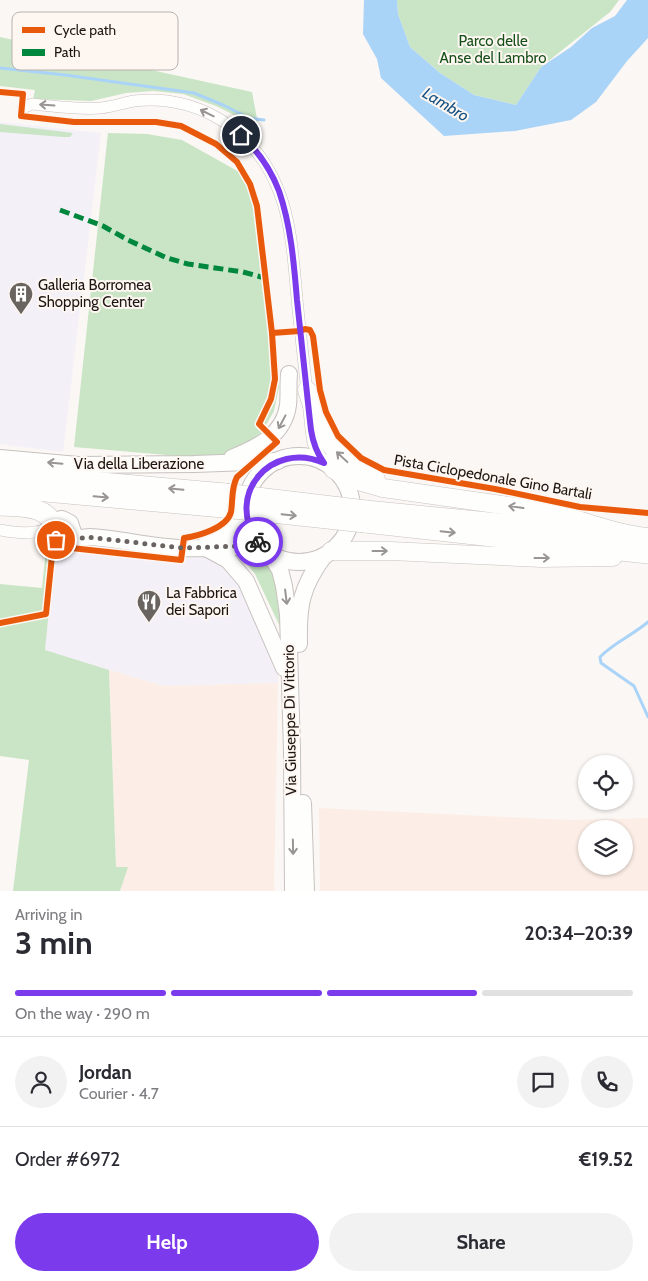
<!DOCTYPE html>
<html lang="en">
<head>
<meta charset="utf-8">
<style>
	body { margin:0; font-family:Cabin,sans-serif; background:#f2f2f3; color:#2b2b33; height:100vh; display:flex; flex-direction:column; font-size:19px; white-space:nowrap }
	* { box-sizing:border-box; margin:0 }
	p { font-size:16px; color:#7c7c81 }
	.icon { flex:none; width:28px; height:28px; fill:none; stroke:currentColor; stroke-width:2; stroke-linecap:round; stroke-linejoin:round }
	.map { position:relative; height:891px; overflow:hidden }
	.details { display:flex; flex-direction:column; background:#fff; flex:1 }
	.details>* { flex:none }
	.tools { position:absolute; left:578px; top:755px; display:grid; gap:10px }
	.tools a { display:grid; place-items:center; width:55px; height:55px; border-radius:50%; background:#fff; box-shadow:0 1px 4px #0004; font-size:25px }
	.pin { position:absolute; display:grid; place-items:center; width:42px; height:42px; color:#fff; margin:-21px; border:2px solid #fff; border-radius:50%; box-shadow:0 1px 5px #0007 }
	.courier { position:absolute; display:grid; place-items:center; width:50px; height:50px; margin:-25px; border:4px solid #7c3aed; border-radius:50%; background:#fff; color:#222; box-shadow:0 1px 6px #0007 }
	.summary em { font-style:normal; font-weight:700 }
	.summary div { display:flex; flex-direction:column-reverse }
	.summary { display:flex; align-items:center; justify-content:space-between; height:85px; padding:0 15px }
	h1 { font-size:32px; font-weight:700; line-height:38px }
	.bar { display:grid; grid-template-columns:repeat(4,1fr); gap:8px 5px; align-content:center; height:60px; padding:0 15px }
	.bar i { height:6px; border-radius:4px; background:#e1e1e2 }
	.bar .active { background:#7c3aed }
	.bar p { grid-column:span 4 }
	.line { display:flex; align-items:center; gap:12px; padding:0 15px; border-top:1px solid #e1e1e2 }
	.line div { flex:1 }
	.round { display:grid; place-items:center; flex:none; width:52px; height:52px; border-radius:26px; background:#f2f2f3 }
	.cta { display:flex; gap:10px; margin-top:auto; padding:10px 15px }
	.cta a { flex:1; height:58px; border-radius:30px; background:#7c3aed; color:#fff; font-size:20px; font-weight:700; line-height:58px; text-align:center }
	.cta a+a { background:#f2f2f3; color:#2b2b33 }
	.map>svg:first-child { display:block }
	.commercial { fill:#f4f0f8 }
	.built { fill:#fceee6; fill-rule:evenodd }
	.green { fill:#c9e5c5 }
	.water { fill:#aad3f8 }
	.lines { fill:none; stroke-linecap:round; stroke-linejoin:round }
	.stream { stroke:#aad3f8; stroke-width:3 }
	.minor-casing { stroke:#c8c2bf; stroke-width:12 }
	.secondary-casing { stroke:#c8c2bf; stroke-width:18 }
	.primary-casing { stroke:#c8c2bf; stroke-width:19 }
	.trunk-casing { stroke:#c8c2bf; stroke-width:20 }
	.minor { stroke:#fefefd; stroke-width:11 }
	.secondary { stroke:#fefefd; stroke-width:16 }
	.primary { stroke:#fefefd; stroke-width:18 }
	.trunk { stroke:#fefefd; stroke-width:19 }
	.trunk-bridge-casing { stroke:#c8c2bf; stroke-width:20; stroke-linecap:butt }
	.trunk-bridge { stroke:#fefefd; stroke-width:19 }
	.quiet { stroke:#00873e; stroke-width:5; stroke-dasharray:10 5; stroke-linecap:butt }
	.cycleway-casing { stroke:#fef6f1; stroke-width:9 }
	.cycleway { stroke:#e8590c; stroke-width:6 }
	.oneway { stroke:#989593 }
	.done { stroke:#6a6461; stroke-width:5; stroke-dasharray:0 9 }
	.route { stroke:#7c3aed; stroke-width:6 }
	.labels { text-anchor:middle; stroke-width:4; stroke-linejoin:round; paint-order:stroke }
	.park-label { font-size:15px; fill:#154f18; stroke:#fef6f1 }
	.poi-label { font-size:15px; fill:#1c1512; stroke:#fef6f1; text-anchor:start }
	.street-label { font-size:15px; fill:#1c1512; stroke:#fef6f1 }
	.water-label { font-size:16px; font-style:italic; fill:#135285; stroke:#fef6f1 }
	.key { fill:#fef6f1; stroke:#bab2ae; stroke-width:1 }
	.key-label { font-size:14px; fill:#1c1512 }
</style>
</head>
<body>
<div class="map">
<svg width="648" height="891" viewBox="0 0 648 891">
	<rect width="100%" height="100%" fill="#fbf7f4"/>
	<!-- commercial -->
	<g class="commercial">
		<polygon points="0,122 101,133 63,452 0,444"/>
		<polygon points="55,543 186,551 209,559 231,570 279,658 278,683 164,686 45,651"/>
	</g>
	<!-- built -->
	<g class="built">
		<polygon points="109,670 164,686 278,683 274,891 120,891 127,868 116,867"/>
		<path d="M 319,808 L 570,820 L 648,818 L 648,891 L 320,891 ZM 586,829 L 624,829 L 624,866 L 586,866 Z"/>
	</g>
	<!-- green -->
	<g class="green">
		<polygon points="397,0 619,0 610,12 541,67 516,105 474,95 440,73 410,47 398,14"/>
		<polygon points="0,37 252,92 262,145 238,117 216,106 183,94 153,91 126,93 91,101 33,99 35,90 0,86"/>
		<polygon points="0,124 73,133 70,137 63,137 0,132"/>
		<polygon points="108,133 147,134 182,140 241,173 257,206 279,387 274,411 262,432 237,451 213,459 74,447"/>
		<polygon points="46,549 55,551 45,650 109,670 116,867 128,867 120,891 13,891 29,760 0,756 0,584 42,588"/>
		<path d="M 233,551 L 263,556 C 279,578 279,607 283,633 L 255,574 L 244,560 Z"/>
	</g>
	<!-- water -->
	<polygon class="water" points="364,0 397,0 398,14 410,47 440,73 474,95 516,105 541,67 571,47 592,28 615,16 627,0 648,0 648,38 627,61 596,102 571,120 515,131 444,136 381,78 377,59 363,34"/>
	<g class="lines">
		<!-- stream -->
		<g class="stream">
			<polyline points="0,68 65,75 194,93 223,105 249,118 264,120"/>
			<path d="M 648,622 C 633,635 613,643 600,657 L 601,663 L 634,686 L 648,717"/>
		</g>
		<defs>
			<g id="minor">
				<path d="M 23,108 L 32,104 C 55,106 78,110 101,108 C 112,107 123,103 134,101 C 150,99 168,100 183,104 C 227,115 262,148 278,189 C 293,225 294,271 298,309 C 302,349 307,389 311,430 L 313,443 L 324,463"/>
				<path d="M 0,530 C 15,533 39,536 52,525"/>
			</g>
			<g id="secondary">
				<circle cx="299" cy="509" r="53"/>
				<polyline points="0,458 78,465 194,464 278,461"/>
				<path d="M 232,458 C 256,448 284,436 288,405 C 289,395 288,385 289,374"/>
				<path d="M 68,540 L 73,532 L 70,523 L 62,519 C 54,520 47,527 52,536 C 57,547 80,536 91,537 C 121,539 152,547 182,548 C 209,550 236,544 263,548"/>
				<path d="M 207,542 C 225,536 238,530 246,512"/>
				<polyline points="206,548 228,560 246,581 284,668"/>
				<polyline points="269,553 280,570 284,586 288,614 292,751 293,891"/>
				<path d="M 299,644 C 298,606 301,587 324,556"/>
				<polyline points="303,803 306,891"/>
			</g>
			<g id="primary">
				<path d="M 307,390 C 321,434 331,460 376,479"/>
				<path d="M 333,469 L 348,478 L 383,488 L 544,511 C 579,518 612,534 648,537"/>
				<polyline points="331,551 390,551 541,558 613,557"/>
			</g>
			<g id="trunk">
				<polyline points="0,473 225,493"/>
				<polyline points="0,488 223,508"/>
				<path d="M 0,506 C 15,507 48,505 52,524"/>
				<polyline points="366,510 631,536"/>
				<polyline points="365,523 648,554"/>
			</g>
		</defs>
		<!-- minor casing -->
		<use href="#minor" class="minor-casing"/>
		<!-- secondary casing -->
		<use href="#secondary" class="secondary-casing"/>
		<!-- primary casing -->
		<use href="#primary" class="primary-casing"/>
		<!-- trunk casing -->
		<use href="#trunk" class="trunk-casing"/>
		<!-- minor -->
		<use href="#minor" class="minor"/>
		<!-- secondary -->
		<use href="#secondary" class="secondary"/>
		<!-- primary -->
		<use href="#primary" class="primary"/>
		<!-- trunk -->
		<use href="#trunk" class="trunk"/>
		<defs>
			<g id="trunk-bridge">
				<polyline points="225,493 366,510"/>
				<polyline points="223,508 365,523"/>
			</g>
		</defs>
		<!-- trunk-bridge casing -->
		<use href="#trunk-bridge" class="trunk-bridge-casing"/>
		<!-- trunk-bridge -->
		<use href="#trunk-bridge" class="trunk-bridge"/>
		<!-- quiet -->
		<polyline class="quiet" points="60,210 103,226 128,240 167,258 188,264 243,272 265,278"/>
		<defs>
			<g id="cycleway">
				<path d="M 0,92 L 23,94 L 21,116 L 74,122 L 156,122 L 181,126 L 216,144 L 237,162 L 250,184 L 257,206 L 272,333 L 275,379 L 271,399 L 259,424 L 277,442 L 237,477 C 231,488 233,500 231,512 C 227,528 198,536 184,538 L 181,560 L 53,546 L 46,614 L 0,623"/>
				<polyline points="272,333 300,331 305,329 310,330 313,336 320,390 326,412 338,436 361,458 384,470 495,489 580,507 648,513"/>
			</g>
		</defs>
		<!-- cycleway casing -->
		<use href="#cycleway" class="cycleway-casing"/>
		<!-- cycleway -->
		<use href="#cycleway" class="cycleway"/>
	</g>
	<!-- one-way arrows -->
	<defs><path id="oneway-shaft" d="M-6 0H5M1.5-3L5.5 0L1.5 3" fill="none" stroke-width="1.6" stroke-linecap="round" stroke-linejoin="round" transform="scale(1.25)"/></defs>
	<g class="oneway">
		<use href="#oneway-shaft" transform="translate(47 105) rotate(-176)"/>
		<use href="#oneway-shaft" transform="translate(207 113) rotate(-154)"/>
		<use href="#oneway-shaft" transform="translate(282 422) rotate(118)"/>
		<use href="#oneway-shaft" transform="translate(342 457) rotate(-137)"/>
		<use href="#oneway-shaft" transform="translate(55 463) rotate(-175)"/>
		<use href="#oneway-shaft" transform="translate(176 489) rotate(-175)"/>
		<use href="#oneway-shaft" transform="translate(101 497) rotate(5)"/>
		<use href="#oneway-shaft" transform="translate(516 507) rotate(-172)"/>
		<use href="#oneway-shaft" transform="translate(289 515) rotate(6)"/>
		<use href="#oneway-shaft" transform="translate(448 532) rotate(6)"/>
		<use href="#oneway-shaft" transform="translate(380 551)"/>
		<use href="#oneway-shaft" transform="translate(542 558)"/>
		<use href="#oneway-shaft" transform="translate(286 597) rotate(83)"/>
		<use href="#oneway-shaft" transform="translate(293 847) rotate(89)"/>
	</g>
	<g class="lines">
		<!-- done -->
		<polyline class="done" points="56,540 63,542 87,537 183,548 241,546 263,548 258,542"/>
		<!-- route -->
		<path class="route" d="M 241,135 C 257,150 271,170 279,191 C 291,226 294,264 297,300 C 302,344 306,387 311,430 C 313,443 316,452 324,463 C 271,440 224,495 258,542"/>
	</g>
	<!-- icons -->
	<defs>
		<symbol id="building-pin" viewBox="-11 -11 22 30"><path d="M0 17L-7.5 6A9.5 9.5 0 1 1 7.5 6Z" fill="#6a6461" stroke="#fef6f1"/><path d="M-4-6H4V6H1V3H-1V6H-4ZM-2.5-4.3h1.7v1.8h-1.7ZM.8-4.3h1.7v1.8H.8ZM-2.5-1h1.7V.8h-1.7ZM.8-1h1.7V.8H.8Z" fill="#fff"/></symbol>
		<symbol id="restaurant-pin" viewBox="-11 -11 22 30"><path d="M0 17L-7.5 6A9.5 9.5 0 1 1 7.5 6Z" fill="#6a6461" stroke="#fef6f1"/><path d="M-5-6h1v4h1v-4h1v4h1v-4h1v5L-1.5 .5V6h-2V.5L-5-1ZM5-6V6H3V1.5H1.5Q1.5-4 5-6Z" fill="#fff"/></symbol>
	</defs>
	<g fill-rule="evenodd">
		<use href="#building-pin" x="7" y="280" width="28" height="38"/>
		<use href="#restaurant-pin" x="135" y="588" width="28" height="38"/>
	</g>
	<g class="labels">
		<!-- park labels -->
		<g class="park-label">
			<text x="493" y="46">Parco delle<tspan x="493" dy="17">Anse del Lambro</tspan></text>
		</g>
		<!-- poi labels -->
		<g class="poi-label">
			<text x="38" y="290">Galleria Borromea<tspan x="38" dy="17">Shopping Center</tspan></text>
			<text x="166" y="598">La Fabbrica<tspan x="166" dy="17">dei Sapori</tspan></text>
		</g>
		<!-- street labels -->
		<g class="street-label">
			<text x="139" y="469">Via della Liberazione</text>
			<text transform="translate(493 477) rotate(10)" y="5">Pista Ciclopedonale Gino Bartali</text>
			<text transform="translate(290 720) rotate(-91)" y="5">Via Giuseppe Di Vittorio</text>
		</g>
		<!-- water labels -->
		<g class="water-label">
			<text transform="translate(446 104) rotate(31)" y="6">Lambro</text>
		</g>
	</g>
	<!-- legend -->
	<rect x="12" y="12" width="166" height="58" rx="8" class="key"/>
	<rect x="22" y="27" width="23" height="6" fill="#e8590c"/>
	<rect x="22" y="49" width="23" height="7" fill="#00873e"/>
	<g class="key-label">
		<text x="54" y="35">Cycle path</text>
		<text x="54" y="57">Path</text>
	</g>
</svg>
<div class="tools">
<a><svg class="icon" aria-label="locate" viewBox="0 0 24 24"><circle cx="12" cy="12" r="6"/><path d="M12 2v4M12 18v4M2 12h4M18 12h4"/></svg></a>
<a><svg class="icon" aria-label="layers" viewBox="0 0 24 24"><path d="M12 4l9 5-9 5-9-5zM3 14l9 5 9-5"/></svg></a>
</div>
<div class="pin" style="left:56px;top:540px;background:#ea580c"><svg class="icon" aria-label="bag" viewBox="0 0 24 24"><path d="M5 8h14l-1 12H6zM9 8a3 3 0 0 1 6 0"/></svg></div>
<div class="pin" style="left:241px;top:135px;background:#1f2937"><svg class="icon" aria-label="home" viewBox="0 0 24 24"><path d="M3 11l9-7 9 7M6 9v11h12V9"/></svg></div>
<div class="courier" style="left:258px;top:542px"><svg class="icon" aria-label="bike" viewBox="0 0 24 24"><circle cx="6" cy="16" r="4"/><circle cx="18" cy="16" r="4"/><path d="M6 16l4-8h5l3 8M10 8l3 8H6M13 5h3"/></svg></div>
</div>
<section class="details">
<div class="summary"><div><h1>3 min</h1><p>Arriving in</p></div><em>20:34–20:39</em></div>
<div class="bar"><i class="active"></i><i class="active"></i><i class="active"></i><i></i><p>On the way · 290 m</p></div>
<div class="line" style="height:90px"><a class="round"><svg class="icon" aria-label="person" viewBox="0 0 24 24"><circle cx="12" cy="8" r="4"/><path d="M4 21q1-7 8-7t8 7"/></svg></a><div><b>Jordan</b><p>Courier · 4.7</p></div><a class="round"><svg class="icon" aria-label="chat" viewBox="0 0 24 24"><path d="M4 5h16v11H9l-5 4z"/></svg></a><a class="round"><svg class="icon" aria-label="phone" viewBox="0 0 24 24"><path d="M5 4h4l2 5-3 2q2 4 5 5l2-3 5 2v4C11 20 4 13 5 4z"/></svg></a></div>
<div class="line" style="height:65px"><div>Order #6972</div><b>€19.52</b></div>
<div class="cta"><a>Help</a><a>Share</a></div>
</section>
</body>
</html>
